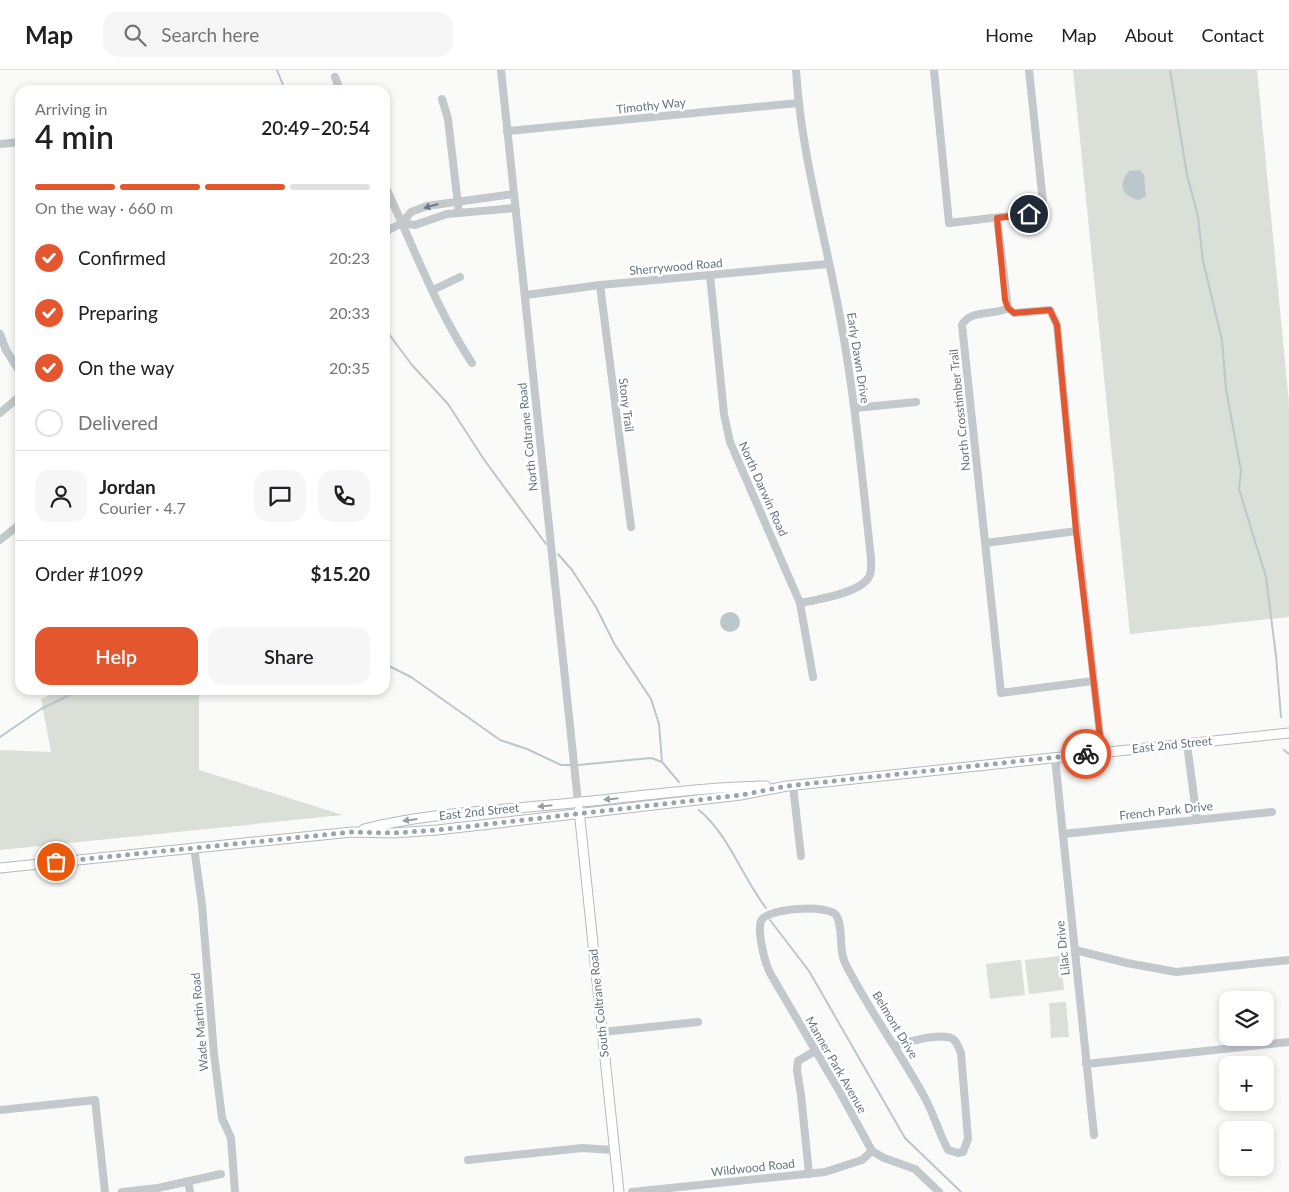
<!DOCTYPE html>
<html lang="en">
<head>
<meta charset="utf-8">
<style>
	body { margin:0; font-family:Lato,sans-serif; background:#f6f6f6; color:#202124; height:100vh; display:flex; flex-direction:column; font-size:19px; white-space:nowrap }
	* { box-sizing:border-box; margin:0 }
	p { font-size:16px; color:#757577 }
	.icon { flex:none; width:28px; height:28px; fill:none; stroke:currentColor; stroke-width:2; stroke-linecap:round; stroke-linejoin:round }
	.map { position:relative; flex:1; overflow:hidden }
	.details { position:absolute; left:15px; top:15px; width:375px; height:610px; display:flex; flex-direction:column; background:#fff; border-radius:15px; box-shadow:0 2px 8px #0003 }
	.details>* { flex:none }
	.tools { position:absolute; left:1219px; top:921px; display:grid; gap:10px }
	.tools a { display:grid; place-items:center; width:55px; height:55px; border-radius:10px; background:#fff; box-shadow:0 2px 8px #0003; font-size:25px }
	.pin { position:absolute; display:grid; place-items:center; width:42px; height:42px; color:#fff; margin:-21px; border:2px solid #fff; border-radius:50%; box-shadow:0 1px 5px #0007 }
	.courier { position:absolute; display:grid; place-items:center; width:50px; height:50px; margin:-25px; border:4px solid #e4572e; border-radius:50%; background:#fff; color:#222; box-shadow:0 1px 6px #0007 }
	.overview em { font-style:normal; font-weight:600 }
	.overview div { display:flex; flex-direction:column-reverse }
	.overview { display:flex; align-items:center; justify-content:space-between; height:85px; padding:0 20px }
	h1 { font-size:32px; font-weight:600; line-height:38px }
	.bar { display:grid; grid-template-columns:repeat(4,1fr); gap:8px 5px; align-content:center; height:60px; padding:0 20px }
	.bar i { height:6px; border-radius:4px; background:#e0e0e0 }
	.bar .current { background:#e4572e }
	.bar p { grid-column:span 4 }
	.line { display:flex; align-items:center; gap:12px; padding:0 20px; border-top:1px solid #e0e0e0 }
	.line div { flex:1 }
	.round { display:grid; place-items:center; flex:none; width:52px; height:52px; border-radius:15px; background:#f6f6f6 }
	ol { padding:0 20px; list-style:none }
	li { display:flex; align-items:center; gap:15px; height:55px }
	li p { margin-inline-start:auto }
	li .icon { padding:5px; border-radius:50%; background:#e4572e; color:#fff; stroke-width:4 }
	li:last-child { color:#757577 }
	li i { width:28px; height:28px; border:2px solid #e0e0e0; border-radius:50% }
	.primary-button { display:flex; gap:10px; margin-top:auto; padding:10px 20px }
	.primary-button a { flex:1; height:58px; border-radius:15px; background:#e4572e; color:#fff; font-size:20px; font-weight:600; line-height:58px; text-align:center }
	.primary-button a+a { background:#f6f6f6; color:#202124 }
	header { display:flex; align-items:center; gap:30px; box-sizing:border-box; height:70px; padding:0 25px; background:#fff; border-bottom:1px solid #e0e0e0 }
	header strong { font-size:24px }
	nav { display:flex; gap:28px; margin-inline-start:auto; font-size:18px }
	.search { width:350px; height:45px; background:#f6f6f6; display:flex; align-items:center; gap:12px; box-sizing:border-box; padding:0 18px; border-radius:15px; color:#757577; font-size:19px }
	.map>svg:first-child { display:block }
	.green { fill:#dadfd7 }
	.water { fill:#bbc7cb }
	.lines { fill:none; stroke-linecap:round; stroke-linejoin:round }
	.stream { stroke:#bbc7cb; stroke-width:2 }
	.major-casing { stroke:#b5babe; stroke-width:11 }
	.minor { stroke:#c3c8cc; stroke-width:8 }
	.major { stroke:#fff; stroke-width:9 }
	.oneway { fill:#6a7a87 }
	.oneway2 { fill:#939fa8 }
	.done { stroke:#99a4ac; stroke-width:5; stroke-dasharray:0 9 }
	.route { stroke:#e4572e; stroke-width:6 }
	.labels { text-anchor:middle; stroke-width:5; stroke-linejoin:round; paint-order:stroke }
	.street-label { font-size:12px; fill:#657683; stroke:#fff }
</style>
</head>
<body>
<header>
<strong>Map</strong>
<div class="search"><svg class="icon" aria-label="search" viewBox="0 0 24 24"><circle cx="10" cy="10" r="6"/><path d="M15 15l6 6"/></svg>Search here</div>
<nav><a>Home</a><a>Map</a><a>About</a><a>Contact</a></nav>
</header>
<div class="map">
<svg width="1289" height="1122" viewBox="0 0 1289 1122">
	<rect width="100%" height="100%" fill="#fafaf8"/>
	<!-- green -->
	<g class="green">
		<polygon points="1073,0 1257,0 1289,334 1289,547 1130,564"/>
		<polygon points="60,620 199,620 199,700 343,745 0,780 0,680 51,682 41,629"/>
		<polygon points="1060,886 1064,920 1029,924 1025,890"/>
		<polygon points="1021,890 1025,925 990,929 986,894"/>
		<polygon points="1066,932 1069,967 1051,968 1049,933"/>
	</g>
	<!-- water -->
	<g class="water">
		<path d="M 1139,100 L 1144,105 L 1146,126 L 1139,130 C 1122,126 1117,115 1129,101 Z"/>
		<circle cx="730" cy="552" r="10"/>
	</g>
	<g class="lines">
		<!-- stream -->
		<g class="stream">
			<polyline points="277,0 285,20"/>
			<polyline points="1170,0 1187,105 1198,146 1203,191 1222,270 1226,319 1241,401 1239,419 1266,507 1276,586 1281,647"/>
			<polyline points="385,259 412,295 448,334 485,391 546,474"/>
			<polyline points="558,484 572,500 596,537 615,575 651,629 659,654 662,692"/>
			<polyline points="385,594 411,607 500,670 527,679 561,695 573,695"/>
			<polyline points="0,667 41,639 80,620"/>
			<polyline points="1284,680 1289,684"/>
			<polyline points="578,695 651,688 662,692 679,712"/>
			<path d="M 699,740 C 729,765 742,807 766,838"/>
			<polyline points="770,850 809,901 905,1068 961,1122"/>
		</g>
		<defs>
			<g id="major">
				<polyline points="579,740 619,1122"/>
				<path d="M 364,759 C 431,742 503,740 572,733 C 636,727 701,717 766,716"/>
				<polyline points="0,798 352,762 393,763 437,760 741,725 787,716 1289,663"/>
			</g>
		</defs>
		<!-- major casing -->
		<use href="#major" class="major-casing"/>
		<!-- minor -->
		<g class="minor">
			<polyline points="501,0 578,732"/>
			<path d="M 796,0 C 801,84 825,164 840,247 C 855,327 862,407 871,488 C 871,494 872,502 869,507 C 860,523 817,530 800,533"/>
			<polyline points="934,0 949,153 1044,142 1029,0"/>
			<polyline points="335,7 340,20"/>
			<polyline points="442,29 448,49 459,143"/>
			<polyline points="507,61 798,33"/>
			<polyline points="0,74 20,72"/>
			<path d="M 385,116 C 413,175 436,239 472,293"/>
			<polyline points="997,148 1008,238 1014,243 1050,240 1057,255 1077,461 1102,683"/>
			<polyline points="402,153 415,155 447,144 515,138"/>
			<polyline points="385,162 402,153 411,142 427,136 514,124"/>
			<polyline points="710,205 724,344 730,372 800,533 813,607"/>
			<polyline points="600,215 631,457"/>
			<polyline points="433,220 460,207"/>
			<polyline points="526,225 600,215 828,194"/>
			<path d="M 1008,238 C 994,246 970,239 962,255 L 1001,623 L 1093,611"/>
			<polyline points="0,264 6,280 20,302"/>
			<polyline points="855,338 916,332"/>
			<polyline points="0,343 20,326"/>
			<polyline points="0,470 20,454"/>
			<polyline points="986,473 1077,461"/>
			<polyline points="1187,674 1197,750"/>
			<polyline points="1055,688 1094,1065"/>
			<polyline points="793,716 801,786"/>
			<polyline points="1063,764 1272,742"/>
			<polyline points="194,777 202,835 214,984 222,1048 231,1068 235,1122"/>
			<polyline points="1075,880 1127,893 1176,902 1289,890"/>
			<polyline points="602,962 698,952"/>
			<path d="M 894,976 C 906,972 942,962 953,969 C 957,972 959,979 961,983 L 968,1069 L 963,1082 L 958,1083 L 948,1080 C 939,1063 934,1045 925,1028 C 900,982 868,939 845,893 C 838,879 844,857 836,845 C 828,834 766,838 761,851 C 757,862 765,893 770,903 L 841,1024 L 872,1081 L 884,1088 L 915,1099 L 939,1122"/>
			<polyline points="1086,994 1289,972"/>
			<polyline points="0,1040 95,1030 105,1122"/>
			<polyline points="468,1090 582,1078 614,1080"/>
			<polyline points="809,1104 801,1025 797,1000 798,991 815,981"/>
			<polyline points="188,1111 190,1122"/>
			<polyline points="122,1122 158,1118 221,1104"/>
			<polyline points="632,1122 825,1102 862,1090 872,1081"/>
		</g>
		<!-- major -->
		<use href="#major" class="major"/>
	</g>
	<!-- one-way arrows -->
	<defs><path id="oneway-solid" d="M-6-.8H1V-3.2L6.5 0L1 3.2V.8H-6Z" transform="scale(1.25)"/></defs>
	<use class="oneway" href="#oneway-solid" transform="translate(431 136) rotate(164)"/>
	<g class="oneway2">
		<use href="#oneway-solid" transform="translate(611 729) rotate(174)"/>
		<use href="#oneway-solid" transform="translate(545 736) rotate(174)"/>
		<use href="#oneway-solid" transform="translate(410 750) rotate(173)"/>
	</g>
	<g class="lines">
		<!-- done -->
		<polyline class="done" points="56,792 352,762 393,763 437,760 741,725 787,716 1086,684"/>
		<!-- route -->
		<polyline class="route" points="1029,144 997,148 1005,230 1008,238 1014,243 1050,240 1057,255 1076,461 1102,683 1086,684"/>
	</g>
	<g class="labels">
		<!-- street labels -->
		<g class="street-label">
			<text transform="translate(651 36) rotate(-6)" y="4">Timothy Way</text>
			<text transform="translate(676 197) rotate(-5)" y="4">Sherrywood Road</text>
			<text transform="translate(858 288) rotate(81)" y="4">Early Dawn Drive</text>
			<text transform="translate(626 335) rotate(83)" y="4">Stony Trail</text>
			<text transform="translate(960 340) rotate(-96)" y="4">North Crosstimber Trail</text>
			<text transform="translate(528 367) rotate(-96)" y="4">North Coltrane Road</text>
			<text transform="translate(763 419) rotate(66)" y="4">North Darwin Road</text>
			<text transform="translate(1172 675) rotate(-6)" y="4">East 2nd Street</text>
			<text transform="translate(1166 741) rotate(-6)" y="4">French Park Drive</text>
			<text transform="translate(479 742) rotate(-6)" y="4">East 2nd Street</text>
			<text transform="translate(1063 878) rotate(-96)" y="4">Lilac Drive</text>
			<text transform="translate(599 933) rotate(-96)" y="4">South Coltrane Road</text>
			<text transform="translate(200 952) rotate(-95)" y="4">Wade Martin Road</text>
			<text transform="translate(895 955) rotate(59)" y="4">Belmont Drive</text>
			<text transform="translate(836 995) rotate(60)" y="4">Manner Park Avenue</text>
			<text transform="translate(753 1098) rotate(-6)" y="4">Wildwood Road</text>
		</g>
	</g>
</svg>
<div class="tools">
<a><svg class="icon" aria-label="layers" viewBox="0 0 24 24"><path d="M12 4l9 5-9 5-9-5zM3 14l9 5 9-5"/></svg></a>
<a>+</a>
<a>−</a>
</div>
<div class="pin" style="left:56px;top:792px;background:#ea580c"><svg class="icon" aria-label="bag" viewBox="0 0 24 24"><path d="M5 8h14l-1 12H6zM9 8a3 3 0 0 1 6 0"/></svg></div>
<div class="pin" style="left:1029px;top:144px;background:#1f2937"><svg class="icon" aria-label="home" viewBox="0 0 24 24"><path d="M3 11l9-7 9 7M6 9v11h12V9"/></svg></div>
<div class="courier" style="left:1086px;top:684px"><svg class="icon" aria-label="bike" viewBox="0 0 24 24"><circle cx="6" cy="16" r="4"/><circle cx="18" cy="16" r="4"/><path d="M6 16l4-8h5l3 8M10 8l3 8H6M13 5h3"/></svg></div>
<section class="details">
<div class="overview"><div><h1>4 min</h1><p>Arriving in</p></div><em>20:49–20:54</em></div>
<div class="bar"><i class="current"></i><i class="current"></i><i class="current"></i><i></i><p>On the way · 660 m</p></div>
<ol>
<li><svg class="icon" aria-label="check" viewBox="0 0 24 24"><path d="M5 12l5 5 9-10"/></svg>Confirmed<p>20:23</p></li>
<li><svg class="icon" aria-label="check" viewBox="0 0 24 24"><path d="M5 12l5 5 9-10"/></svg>Preparing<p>20:33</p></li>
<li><svg class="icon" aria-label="check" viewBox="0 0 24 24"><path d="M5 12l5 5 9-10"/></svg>On the way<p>20:35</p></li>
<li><i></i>Delivered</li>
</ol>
<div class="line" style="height:90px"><a class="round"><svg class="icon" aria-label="person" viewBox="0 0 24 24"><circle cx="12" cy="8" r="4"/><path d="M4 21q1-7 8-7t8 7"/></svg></a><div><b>Jordan</b><p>Courier · 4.7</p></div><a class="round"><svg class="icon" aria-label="chat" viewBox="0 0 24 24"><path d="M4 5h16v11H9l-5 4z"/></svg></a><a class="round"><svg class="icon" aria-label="phone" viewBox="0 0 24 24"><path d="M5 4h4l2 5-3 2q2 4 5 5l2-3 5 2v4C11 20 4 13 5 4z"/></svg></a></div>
<div class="line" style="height:65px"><div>Order #1099</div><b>$15.20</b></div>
<div class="primary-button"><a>Help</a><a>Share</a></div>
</section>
</div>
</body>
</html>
